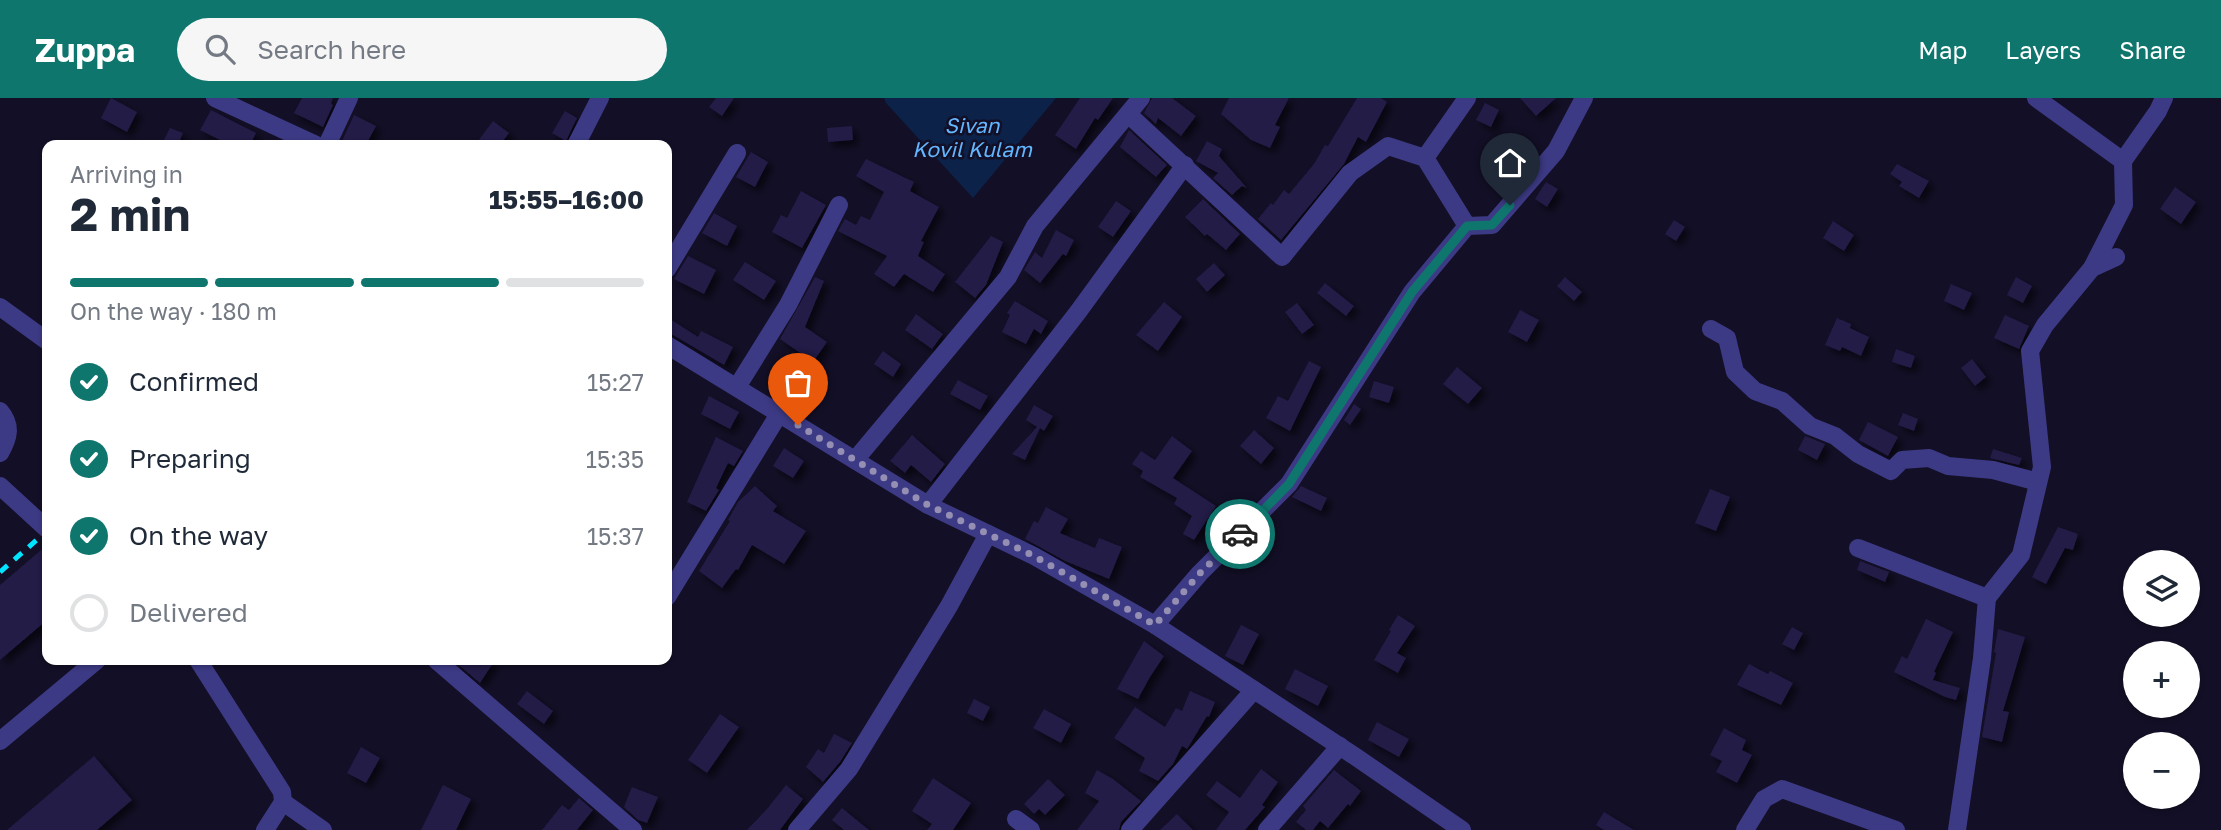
<!DOCTYPE html>
<html lang="en">
<head>
<meta charset="utf-8">
<style>
	body { margin:0; font-family:"Golos Text",sans-serif; background:#f6f6f7; color:#1f2937; height:100vh; display:flex; flex-direction:column; font-size:26px; white-space:nowrap }
	* { box-sizing:border-box; margin:0 }
	p { font-size:23px; color:#747a83 }
	.icon { flex:none; width:38px; height:38px; fill:none; stroke:currentColor; stroke-width:2; stroke-linecap:round; stroke-linejoin:round }
	.map { position:relative; flex:1; overflow:hidden }
	.sheet { position:absolute; left:42px; top:42px; width:630px; height:525px; display:flex; flex-direction:column; background:#fff; border-radius:14px; box-shadow:0 2px 5px #0004 }
	.sheet>* { flex:none }
	.tools { position:absolute; left:2123px; top:452px; display:grid; gap:14px }
	.tools a { display:grid; place-items:center; width:77px; height:77px; border-radius:50%; background:#fff; box-shadow:0 2px 5px #0004; font-size:35px }
	.pin { position:absolute; display:grid; place-items:center; width:60px; height:60px; color:#fff; margin:-72px -30px; border-radius:50% 50% 50% 0; rotate:-45deg; box-shadow:0 0 7px #0007 }
	.pin .icon { rotate:45deg }
	.courier { position:absolute; display:grid; place-items:center; width:70px; height:70px; margin:-35px; border:5px solid #0f766e; border-radius:50%; background:#fff; color:#222; box-shadow:0 2px 9px #0007 }
	.headline em { font-style:normal; font-weight:700 }
	.headline div { display:flex; flex-direction:column-reverse }
	.headline { display:flex; align-items:center; justify-content:space-between; height:119px; padding:0 28px }
	h1 { font-size:46px; font-weight:700; line-height:52px }
	.bar { display:grid; grid-template-columns:repeat(4,1fr); gap:10px 7px; align-content:center; height:84px; padding:0 28px }
	.bar i { height:9px; border-radius:5px; background:#e0e1e3 }
	.bar .current { background:#0f766e }
	.bar p { grid-column:span 4 }
	ol { padding:0 28px; list-style:none }
	li { display:flex; align-items:center; gap:21px; height:77px }
	li p { margin-inline-start:auto }
	li .icon { padding:7px; border-radius:50%; background:#0f766e; color:#fff; stroke-width:4 }
	li:last-child { color:#747a83 }
	li i { width:38px; height:38px; border:4px solid #e0e1e3; border-radius:50% }
	header { display:flex; align-items:center; gap:42px; box-sizing:border-box; height:98px; padding:0 35px; background:#0f766e; color:#fff }
	header strong { font-size:33px }
	nav { display:flex; gap:38px; margin-inline-start:auto; font-size:24px }
	.search { width:490px; height:63px; background:#f6f6f7; display:flex; align-items:center; gap:18px; box-sizing:border-box; padding:0 24px; border-radius:38px; color:#747a83; font-size:26px }
	.map>svg:first-child { display:block }
	.water { fill:#0c2248 }
	.building { fill:#241b47; filter:url(#shadow) }
	.lines { fill:none; stroke-linecap:round; stroke-linejoin:round }
	.minor { stroke:#3d3a85; stroke-width:18 }
	.rail { stroke:#00e5ff; stroke-width:5; stroke-dasharray:10 9; stroke-linecap:butt }
	.done { stroke:#948fb3; stroke-width:7; stroke-dasharray:0 12.6 }
	.route { stroke:#0f766e; stroke-width:9 }
	.labels { text-anchor:middle; stroke-width:5; stroke-linejoin:round; paint-order:stroke }
	.water-label { font-size:21px; font-style:italic; fill:#62b6ff; stroke:#130f26 }
</style>
</head>
<body>
<header>
<strong>Zuppa</strong>
<div class="search"><svg class="icon" aria-label="search" viewBox="0 0 24 24"><circle cx="10" cy="10" r="6"/><path d="M15 15l6 6"/></svg>Search here</div>
<nav><a>Map</a><a>Layers</a><a>Share</a></nav>
</header>
<div class="map">
<svg width="2221" height="732" viewBox="0 0 2221 732">
	<defs>
		<filter id="shadow"><feDropShadow dx="5" dy="5" stdDeviation="3.5" flood-color="#0009"/></filter>
	</defs>
	<rect width="100%" height="100%" fill="#130f26"/>
	<!-- water -->
	<polygon class="water" points="884,0 1056,0 973,100 886,5"/>
	<!-- building -->
	<g class="building">
		<polygon points="111,0 137,14 127,34 101,20"/>
		<polygon points="302,0 333,0 331,5 333,7 323,29 294,15"/>
		<polygon points="716,0 734,0 722,18 709,9"/>
		<polygon points="1080,0 1113,0 1098,22 1095,20 1076,51 1055,37"/>
		<polygon points="1152,0 1172,0 1196,18 1181,38 1158,20 1156,26 1144,15"/>
		<polygon points="1229,0 1289,0 1275,27 1280,29 1270,50 1251,42 1221,16"/>
		<polygon points="1357,0 1381,0 1387,4 1366,44 1358,39 1344,66 1281,142 1258,121 1271,105 1273,107 1284,92 1289,96 1314,66 1325,47 1328,48"/>
		<polygon points="1520,0 1556,0 1536,18"/>
		<polygon points="1485,5 1499,12 1491,29 1476,22"/>
		<polygon points="211,12 256,35 250,47 230,47 200,32"/>
		<polygon points="565,13 577,20 566,43 552,35"/>
		<polygon points="354,17 376,28 366,47 351,47 342,43"/>
		<polygon points="493,23 509,35 500,47 475,47"/>
		<polygon points="852,28 853,42 828,44 827,30"/>
		<polygon points="170,30 183,35 178,47 164,42"/>
		<polygon points="1129,32 1167,67 1156,79 1120,49"/>
		<polygon points="1207,43 1222,51 1219,58 1247,90 1242,88 1232,97 1213,80 1218,75 1196,63"/>
		<polygon points="751,54 768,64 755,89 736,79"/>
		<polygon points="866,61 914,84 910,93 939,109 921,143 924,144 918,158 945,176 933,194 904,176 894,189 874,176 887,158 838,133 845,121 856,127 861,118 870,122 884,94 856,78"/>
		<polygon points="1897,66 1929,83 1919,100 1899,88 1902,84 1890,76"/>
		<polygon points="1546,84 1558,91 1547,109 1535,101"/>
		<polygon points="2175,89 2196,104 2181,126 2160,111"/>
		<polygon points="801,93 826,107 802,150 772,134 781,117 787,120"/>
		<polygon points="1203,101 1240,136 1226,152 1207,136 1205,138 1185,119"/>
		<polygon points="1116,103 1131,113 1113,139 1098,129"/>
		<polygon points="714,115 737,128 727,148 702,135"/>
		<polygon points="1674,122 1685,129 1676,143 1665,136"/>
		<polygon points="1833,123 1854,137 1844,153 1823,140"/>
		<polygon points="1056,132 1074,142 1066,158 1063,156 1040,185 1024,172 1035,154 1042,160"/>
		<polygon points="991,138 1003,144 986,187 975,200 955,184"/>
		<polygon points="688,158 716,172 704,196 674,181"/>
		<polygon points="745,164 776,183 764,202 733,182"/>
		<polygon points="1214,165 1225,177 1207,194 1196,181"/>
		<polygon points="815,179 824,183 805,229 827,244 813,264 780,241"/>
		<polygon points="1565,179 1582,194 1574,203 1557,188"/>
		<polygon points="2016,179 2032,188 2023,205 2007,197"/>
		<polygon points="1325,185 1354,208 1346,218 1317,195"/>
		<polygon points="1951,186 1972,195 1964,212 1944,203"/>
		<polygon points="1015,203 1048,223 1041,236 1034,231 1026,246 1002,234 1010,217 1007,215"/>
		<polygon points="1164,204 1182,219 1158,253 1136,237"/>
		<polygon points="1297,205 1314,227 1302,236 1285,214"/>
		<polygon points="1520,212 1539,222 1527,244 1508,234"/>
		<polygon points="916,216 943,236 932,251 905,232"/>
		<polygon points="2005,217 2029,228 2019,251 1994,240"/>
		<polygon points="667,219 698,239 701,233 733,249 724,267 673,237 667,236"/>
		<polygon points="1837,220 1851,226 1850,230 1869,239 1861,258 1842,249 1840,253 1825,247"/>
		<polygon points="1896,251 1915,258 1911,270 1892,264"/>
		<polygon points="883,253 901,266 893,279 874,266"/>
		<polygon points="1972,261 1986,279 1975,288 1961,270"/>
		<polygon points="1309,263 1321,269 1290,333 1266,320 1278,298 1288,303"/>
		<polygon points="1457,269 1482,290 1468,306 1443,286"/>
		<polygon points="958,282 988,298 980,312 950,296"/>
		<polygon points="1374,283 1394,289 1389,305 1369,299"/>
		<polygon points="709,298 739,314 730,331 701,316"/>
		<polygon points="1354,306 1361,311 1350,327 1344,322"/>
		<polygon points="1034,307 1053,318 1044,333 1040,330 1025,362 1012,356 1037,329 1026,322"/>
		<polygon points="1903,315 1918,321 1914,333 1898,327"/>
		<polygon points="1868,324 1898,339 1888,358 1859,342"/>
		<polygon points="1254,332 1274,350 1261,366 1240,348"/>
		<polygon points="912,337 945,366 931,384 911,367 905,375 890,363"/>
		<polygon points="1172,338 1192,353 1173,380 1216,408 1194,442 1183,436 1192,418 1174,406 1177,400 1140,379 1143,373 1132,366 1141,353 1155,362"/>
		<polygon points="1805,338 1825,346 1817,362 1798,352"/>
		<polygon points="716,339 743,353 734,368 728,365 716,390 719,392 706,413 687,404"/>
		<polygon points="784,350 804,363 793,380 773,368"/>
		<polygon points="1993,351 2022,360 2019,367 1990,360"/>
		<polygon points="755,388 777,408 773,413 806,433 784,466 752,447 738,472 736,471 722,490 699,473 730,423 728,422 738,404"/>
		<polygon points="1301,388 1327,400 1321,413 1292,399"/>
		<polygon points="1710,391 1730,399 1716,433 1695,425"/>
		<polygon points="1046,409 1068,421 1060,435 1095,450 1099,440 1122,449 1109,481 1065,463 1025,441 1034,423 1038,425"/>
		<polygon points="2058,429 2078,436 2073,452 2065,450 2046,486 2032,479"/>
		<polygon points="47,447 47,522 0,562 0,487"/>
		<polygon points="1860,463 1889,474 1885,484 1857,472"/>
		<polygon points="1398,517 1415,528 1397,555 1406,560 1398,575 1374,562 1391,533 1389,532"/>
		<polygon points="1926,521 1953,534 1934,574 1936,575 1933,582 1960,590 1956,602 1945,599 1894,574 1902,558 1907,561"/>
		<polygon points="1241,527 1259,536 1243,567 1225,558"/>
		<polygon points="1792,529 1803,535 1794,552 1782,546"/>
		<polygon points="1998,531 2025,539 2003,613 2009,614 2002,644 1982,639 1996,555 1994,554"/>
		<polygon points="1144,543 1164,558 1150,579 1138,601 1117,591"/>
		<polygon points="453,562 495,562 480,585"/>
		<polygon points="1749,566 1768,576 1770,573 1793,585 1781,607 1737,587"/>
		<polygon points="1295,571 1328,588 1318,608 1285,591"/>
		<polygon points="527,593 553,613 544,626 517,606"/>
		<polygon points="1190,593 1215,604 1209,619 1207,618 1189,648 1187,651 1182,648 1173,666 1158,683 1139,673 1145,660 1114,640 1135,609 1165,629 1176,610 1182,613"/>
		<polygon points="974,601 990,609 983,623 967,615"/>
		<polygon points="1044,611 1071,626 1061,645 1033,630"/>
		<polygon points="720,616 739,629 707,675 688,662"/>
		<polygon points="1377,624 1409,641 1399,659 1368,642"/>
		<polygon points="1724,630 1746,642 1742,652 1752,657 1737,685 1716,674 1722,663 1710,657"/>
		<polygon points="834,636 852,645 840,664 823,684 806,669 818,651 824,655"/>
		<polygon points="361,649 380,660 366,685 347,675"/>
		<polygon points="94,658 132,702 97,732 7,732"/>
		<polygon points="1261,671 1278,684 1262,707 1265,709 1245,732 1216,732 1229,714 1206,697 1217,683 1240,700"/>
		<polygon points="1097,672 1113,681 1141,703 1121,724 1119,732 1077,732 1099,703 1085,695"/>
		<polygon points="1334,672 1361,693 1350,708 1348,706 1328,730 1320,723 1313,732 1306,732 1296,724 1306,712 1303,708"/>
		<polygon points="933,680 971,705 953,732 927,732 932,726 912,713"/>
		<polygon points="1048,681 1065,697 1045,717 1039,711 1034,716 1024,706"/>
		<polygon points="443,687 471,701 456,732 421,732"/>
		<polygon points="786,687 803,701 780,732 747,732 767,711"/>
		<polygon points="632,689 658,699 647,725 638,722 624,709"/>
		<polygon points="579,700 593,712 577,732 542,732 562,707 569,712"/>
		<polygon points="842,710 869,732 844,732 832,722"/>
		<polygon points="1604,714 1634,732 1604,732 1596,727"/>
		<polygon points="1177,716 1193,732 1160,732"/>
	</g>
	<g class="lines">
		<!-- minor -->
		<g class="minor">
			<polyline points="215,0 316,47"/>
			<polyline points="2036,0 2123,63"/>
			<polyline points="1128,16 1282,159 1350,75 1388,48 1425,60 1467,128"/>
			<polyline points="327,47 349,0"/>
			<polyline points="576,47 600,0"/>
			<polyline points="1425,60 1467,0"/>
			<polyline points="2092,170 2124,107 2123,63 2158,13 2164,0"/>
			<polyline points="667,171 737,55"/>
			<polyline points="0,209 47,243"/>
			<polyline points="1711,231 1727,240 1735,274 1755,293 1782,303 1810,328 1835,338 1858,356 1891,373 1902,362 1929,360 1948,368 1993,372 2038,384"/>
			<polyline points="667,247 928,407 1034,458 1155,527 1356,659 1462,732"/>
			<polyline points="737,289 788,207 839,107"/>
			<path d="M 0,313 C 12,327 9,340 0,355"/>
			<polyline points="855,362 1008,179 1035,128 1141,0"/>
			<polyline points="0,388 47,431"/>
			<polyline points="928,407 1078,214 1185,67"/>
			<polyline points="1858,450 1987,500"/>
			<polyline points="667,499 779,316"/>
			<polyline points="1155,527 1200,475 1289,386 1412,194 1467,128 1492,127 1556,53 1584,0"/>
			<polyline points="198,562 282,694 283,704 265,732"/>
			<polyline points="436,562 633,732"/>
			<polyline points="0,643 97,562"/>
			<polyline points="283,704 323,732"/>
			<polyline points="1016,721 1031,732"/>
			<polyline points="797,732 849,671 949,508 988,436"/>
			<polyline points="1130,732 1254,592"/>
			<polyline points="1267,732 1340,648"/>
			<polyline points="1745,732 1764,701 1782,691 1896,732"/>
			<polyline points="1957,732 1982,560 1987,500 2021,457 2042,369 2030,253 2045,227 2092,170 2116,159"/>
		</g>
		<!-- rail -->
		<polyline class="rail" points="0,474 39,440"/>
	</g>
	<g class="lines">
		<!-- done -->
		<polyline class="done" points="798,327 928,407 1034,458 1155,527 1200,475 1240,436"/>
		<!-- route -->
		<polyline class="route" points="1240,436 1289,386 1412,194 1467,128 1492,127 1510,107"/>
	</g>
	<g class="labels">
		<!-- water labels -->
		<g class="water-label">
			<text x="972" y="35">Sivan<tspan x="972" dy="24">Kovil Kulam</tspan></text>
		</g>
	</g>
</svg>
<div class="tools">
<a><svg class="icon" aria-label="layers" viewBox="0 0 24 24"><path d="M12 4l9 5-9 5-9-5zM3 14l9 5 9-5"/></svg></a>
<a>+</a>
<a>−</a>
</div>
<div class="pin" style="left:798px;top:327px;background:#ea580c"><svg class="icon" aria-label="bag" viewBox="0 0 24 24"><path d="M5 8h14l-1 12H6zM9 8a3 3 0 0 1 6 0"/></svg></div>
<div class="pin" style="left:1510px;top:107px;background:#1f2937"><svg class="icon" aria-label="home" viewBox="0 0 24 24"><path d="M3 11l9-7 9 7M6 9v11h12V9"/></svg></div>
<div class="courier" style="left:1240px;top:436px"><svg class="icon" aria-label="car" viewBox="0 0 24 24"><path d="M5 17H2v-5l4-1 3-4h7l3 4 3 1v5h-3M9 17h6M6 11h13"/><circle cx="7" cy="17" r="2"/><circle cx="17" cy="17" r="2"/></svg></div>
<section class="sheet">
<div class="headline"><div><h1>2 min</h1><p>Arriving in</p></div><em>15:55–16:00</em></div>
<div class="bar"><i class="current"></i><i class="current"></i><i class="current"></i><i></i><p>On the way · 180 m</p></div>
<ol>
<li><svg class="icon" aria-label="check" viewBox="0 0 24 24"><path d="M5 12l5 5 9-10"/></svg>Confirmed<p>15:27</p></li>
<li><svg class="icon" aria-label="check" viewBox="0 0 24 24"><path d="M5 12l5 5 9-10"/></svg>Preparing<p>15:35</p></li>
<li><svg class="icon" aria-label="check" viewBox="0 0 24 24"><path d="M5 12l5 5 9-10"/></svg>On the way<p>15:37</p></li>
<li><i></i>Delivered</li>
</ol>
</section>
</div>
</body>
</html>
